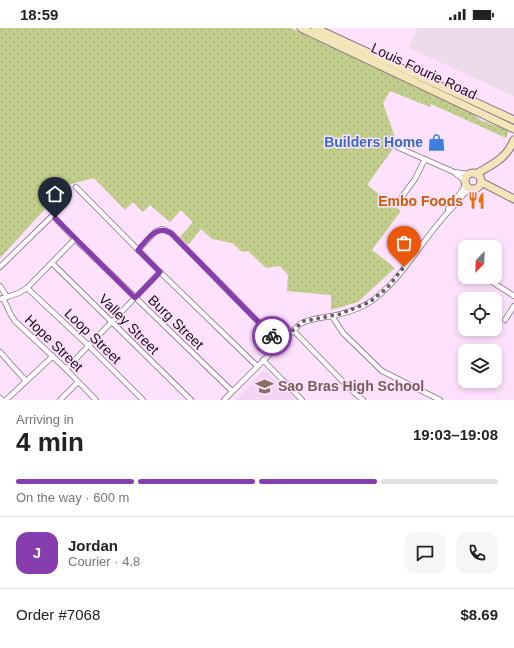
<!DOCTYPE html>
<html lang="en">
<head>
<meta charset="utf-8">
<style>
	body { margin:0; font-family:Helvetica,sans-serif; background:#f6f6f6; color:#222; height:100vh; display:flex; flex-direction:column; font-size:15px; white-space:nowrap }
	* { box-sizing:border-box; margin:0 }
	p { font-size:13px; color:#767676 }
	.icon { flex:none; width:22px; height:22px; fill:none; stroke:currentColor; stroke-width:2; stroke-linecap:round; stroke-linejoin:round }
	.map { position:relative; height:372px; overflow:hidden }
	.panel { display:flex; flex-direction:column; background:#fff; flex:1 }
	.panel>* { flex:none }
	.needle { width:26px; rotate:203deg }
	.buttons { position:absolute; left:458px; top:212px; display:grid; gap:8px }
	.buttons a { display:grid; place-items:center; width:44px; height:44px; border-radius:8px; background:#fff; box-shadow:0 2px 6px #0003; font-size:20px }
	.pin { position:absolute; display:grid; place-items:center; width:34px; height:34px; color:#fff; margin:-41px -17px; border-radius:50% 50% 50% 0; rotate:-45deg; box-shadow:0 0 4px #0007 }
	.pin .icon { rotate:45deg }
	.courier { position:absolute; display:grid; place-items:center; width:40px; height:40px; margin:-20px; border:3px solid #873dae; border-radius:50%; background:#fff; color:#222; box-shadow:0 1px 5px #0007 }
	.headline em { font-style:normal; font-weight:800 }
	.headline div { display:flex; flex-direction:column-reverse }
	.headline { display:flex; align-items:center; justify-content:space-between; height:68px; padding:0 16px }
	h1 { font-size:26px; font-weight:800; line-height:30px }
	.bar { display:grid; grid-template-columns:repeat(4,1fr); gap:6px 4px; align-content:center; height:48px; padding:0 16px }
	.bar i { height:5px; border-radius:3px; background:#e0e0e0 }
	.bar .on { background:#873dae }
	.bar p { grid-column:span 4 }
	.line { display:flex; align-items:center; gap:10px; padding:0 16px; border-top:1px solid #e0e0e0 }
	.line div { flex:1 }
	.round { display:grid; place-items:center; flex:none; width:42px; height:42px; border-radius:12px; background:#f6f6f6 }
	.status { display:flex; justify-content:space-between; align-items:center; height:28px; padding:0 20px; background:#fff; direction:ltr }
	.status svg { height:11px; fill:currentColor }
	.map>svg:first-child { display:block }
	.commercial { fill:#eedbea }
	.built { fill:#f5d3f5 }
	.grass { fill:url(#grass-dots) }
	.lines { fill:none; stroke-linecap:round; stroke-linejoin:round }
	.street-casing { stroke:#886f88; stroke-width:6 }
	.secondary-casing { stroke:#886f88; stroke-width:9 }
	.street { stroke:#fff; stroke-width:4.5 }
	.secondary { stroke:#f2e5b8; stroke-width:7 }
	.done { stroke:#695969; stroke-width:4; stroke-dasharray:0 7.2 }
	.route { stroke:#873dae; stroke-width:5 }
	.labels { text-anchor:middle; stroke-width:3; stroke-linejoin:round; paint-order:stroke }
	.street-label { font-size:14px; fill:#191019; stroke:#fde1fd }
	.shop-label { font-size:14px; font-weight:bold; fill:#366cbe; stroke:#fde1fd; text-anchor:end }
	.food-label { font-size:14px; font-weight:bold; fill:#c56008; stroke:#fde1fd; text-anchor:end }
	.education-label { font-size:14px; font-weight:bold; fill:#785e54; stroke:#fde1fd; text-anchor:start }
</style>
</head>
<body>
<div class="status"><b>18:59</b><svg viewBox="0 0 49 12"><path d="M0 12V9h3v3zM5 12V6h3v6zM10 12V3h3v9zM15 12V0h3v12zM26 1h20v11H26zM47 4h2v5h-2z"/></svg></div>
<div class="map">
<svg width="514" height="372" viewBox="0 0 514 372">
	<defs>
		<pattern id="grass-dots" width="8" height="8" patternUnits="userSpaceOnUse"><rect width="8" height="8" fill="#c1ce8c"/><path d="M2 2h.1M6 6h.1" fill="none" stroke="#a5b078" stroke-width="1.8" stroke-linecap="round"/></pattern>
	</defs>
	<rect width="100%" height="100%" fill="#fde1fd"/>
	<!-- commercial -->
	<polygon class="commercial" points="418,0 514,0 514,68 409,20"/>
	<!-- built -->
	<polygon class="built" points="263,344 267,345 296,372 236,372"/>
	<!-- grass -->
	<polygon class="grass" points="0,0 291,0 472,85 480,92 509,102 506,110 431,76 430,79 390,63 383,75 397,115 367,157 401,183 372,222 395,240 358,274 331,282 331,267 287,263 288,247 280,238 266,240 248,223 242,224 232,215 212,211 201,201 188,217 180,209 193,194 181,182 170,194 150,177 143,184 133,174 125,182 94,150 67,157 0,230"/>
	<g class="lines">
		<defs>
			<g id="street">
				<polyline points="397,119 454,144 468,146"/>
				<polyline points="455,145 465,153"/>
				<polyline points="76,159 160,244 257,338"/>
				<polyline points="401,170 415,151 425,131"/>
				<polyline points="448,181 462,163 466,155"/>
				<polyline points="138,222 155,204 162,201 171,205 279,315"/>
				<polyline points="52,235 191,372"/>
				<polyline points="0,239 51,189 54,189 75,211 232,363"/>
				<polyline points="486,250 514,268"/>
				<polyline points="0,258 7,269"/>
				<polyline points="27,260 89,318 143,372"/>
				<polyline points="3,270 11,287 15,293 66,341 96,372"/>
				<polyline points="0,271 19,265 27,260 75,211"/>
				<polyline points="332,288 343,305 382,343 440,372"/>
				<polyline points="505,292 514,278"/>
				<polyline points="293,302 349,360 363,372"/>
				<polyline points="0,324 26,353"/>
				<polyline points="263,332 302,372"/>
				<polyline points="66,341 160,244"/>
				<polyline points="0,370 2,372"/>
				<polyline points="6,372 53,328"/>
				<polyline points="60,372 78,354"/>
				<path d="M 224,372 L 300,296 C 310,290 321,290 332,288 C 347,285 365,279 377,269 C 406,245 424,209 450,182 C 457,175 462,166 471,160"/>
			</g>
			<g id="secondary">
				<polyline points="301,0 514,101"/>
				<polyline points="315,0 514,92"/>
				<circle cx="473" cy="153" r="8"/>
				<path d="M 476,146 C 493,136 506,131 514,112"/>
				<polyline points="481,154 514,171"/>
			</g>
		</defs>
		<!-- street casing -->
		<use href="#street" class="street-casing"/>
		<!-- secondary casing -->
		<use href="#secondary" class="secondary-casing"/>
		<!-- street -->
		<use href="#street" class="street"/>
		<!-- secondary -->
		<use href="#secondary" class="secondary"/>
	</g>
	<g class="lines">
		<!-- done -->
		<polyline class="done" points="272,308 279,315 293,302 304,293 340,286 370,274 387,260 404,239"/>
		<!-- route -->
		<path class="route" d="M 55,190 L 135,270 L 160,244 L 138,222 C 147,212 156,196 171,205 L 272,308"/>
	</g>
	<!-- icons -->
	<defs>
		<symbol id="shop-bare" viewBox="-9 -9 18 18"><path d="M-5-2.5h2.3a2.7 3.5 0 0 1 5.4 0H5L5.5 6h-11ZM-1.5-2.5h3a1.5 2.3 0 0 0-3 0Z" fill="#3f7fe0" stroke="#fde1fd" stroke-width="2.5" paint-order="stroke"/></symbol>
		<symbol id="restaurant-bare" viewBox="-9 -9 18 18"><path d="M-5-6h1v4h1v-4h1v4h1v-4h1v5L-1.5 .5V6h-2V.5L-5-1ZM5-6V6H3V1.5H1.5Q1.5-4 5-6Z" fill="#e8710a" stroke="#fde1fd" stroke-width="2.5" paint-order="stroke"/></symbol>
		<symbol id="school-bare" viewBox="-9 -9 18 18"><path d="M0-5L7-2L0 1L-7-2ZM-4 1L0 2.5L4 1V4Q0 6-4 4Z" fill="#8d6e63" stroke="#fde1fd" stroke-width="2.5" paint-order="stroke"/></symbol>
	</defs>
	<g fill-rule="evenodd">
		<use href="#shop-bare" x="424" y="102" width="25" height="25"/>
		<use href="#restaurant-bare" x="464" y="160" width="25" height="25"/>
		<use href="#school-bare" x="252" y="346" width="25" height="25"/>
	</g>
	<g class="labels">
		<!-- street labels -->
		<g class="street-label">
			<text transform="translate(424 43) rotate(25)" y="5">Louis Fourie Road</text>
			<text transform="translate(176 294) rotate(44)" y="5">Burg Street</text>
			<text transform="translate(129 296) rotate(45)" y="5">Valley Street</text>
			<text transform="translate(93 308) rotate(44)" y="5">Loop Street</text>
			<text transform="translate(54 315) rotate(44)" y="5">Hope Street</text>
		</g>
		<!-- shop labels -->
		<g class="shop-label">
			<text x="423" y="119">Builders Home</text>
		</g>
		<!-- food labels -->
		<g class="food-label">
			<text x="463" y="178">Embo Foods</text>
		</g>
		<!-- education labels -->
		<g class="education-label">
			<text x="278" y="363">Sao Bras High School</text>
		</g>
	</g>
</svg>
<div class="buttons">
<a><svg class="needle" viewBox="-14 -14 28 28"><path d="M0-13l5 13h-10z" fill="#e53935"/><path d="M0 13l5-13h-10z" fill="#767676"/></svg></a>
<a><svg class="icon" aria-label="locate" viewBox="0 0 24 24"><circle cx="12" cy="12" r="6"/><path d="M12 2v4M12 18v4M2 12h4M18 12h4"/></svg></a>
<a><svg class="icon" aria-label="layers" viewBox="0 0 24 24"><path d="M12 4l9 5-9 5-9-5zM3 14l9 5 9-5"/></svg></a>
</div>
<div class="pin" style="left:404px;top:239px;background:#ea580c"><svg class="icon" aria-label="bag" viewBox="0 0 24 24"><path d="M5 8h14l-1 12H6zM9 8a3 3 0 0 1 6 0"/></svg></div>
<div class="pin" style="left:55px;top:190px;background:#1f2937"><svg class="icon" aria-label="home" viewBox="0 0 24 24"><path d="M3 11l9-7 9 7M6 9v11h12V9"/></svg></div>
<div class="courier" style="left:272px;top:308px"><svg class="icon" aria-label="bike" viewBox="0 0 24 24"><circle cx="6" cy="16" r="4"/><circle cx="18" cy="16" r="4"/><path d="M6 16l4-8h5l3 8M10 8l3 8H6M13 5h3"/></svg></div>
</div>
<section class="panel">
<div class="headline"><div><h1>4 min</h1><p>Arriving in</p></div><em>19:03–19:08</em></div>
<div class="bar"><i class="on"></i><i class="on"></i><i class="on"></i><i></i><p>On the way · 600 m</p></div>
<div class="line" style="height:72px"><b class="round" style="background:#873dae;color:#fff">J</b><div><b>Jordan</b><p>Courier · 4.8</p></div><a class="round"><svg class="icon" aria-label="chat" viewBox="0 0 24 24"><path d="M4 5h16v11H9l-5 4z"/></svg></a><a class="round"><svg class="icon" aria-label="phone" viewBox="0 0 24 24"><path d="M5 4h4l2 5-3 2q2 4 5 5l2-3 5 2v4C11 20 4 13 5 4z"/></svg></a></div>
<div class="line" style="height:52px"><div>Order #7068</div><b>$8.69</b></div>
</section>
</body>
</html>
